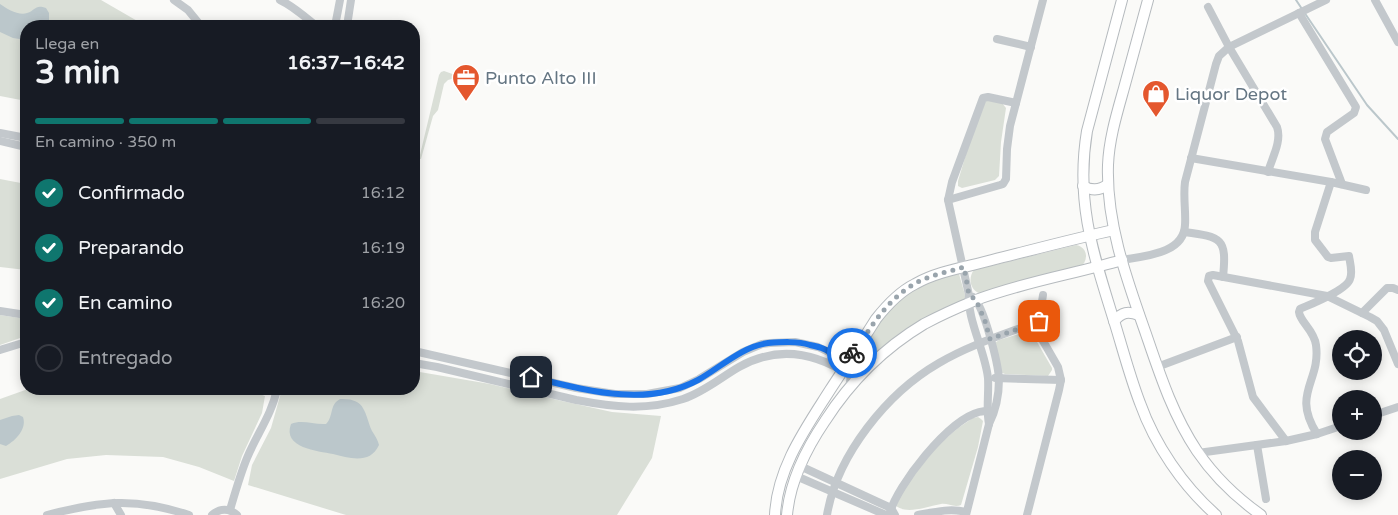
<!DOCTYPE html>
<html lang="es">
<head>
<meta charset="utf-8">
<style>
	body { margin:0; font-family:"Varela Round",sans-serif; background:#242831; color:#f1f3f6; height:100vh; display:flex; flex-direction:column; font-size:19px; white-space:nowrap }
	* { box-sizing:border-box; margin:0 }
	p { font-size:16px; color:#9ea1a6 }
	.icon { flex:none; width:28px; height:28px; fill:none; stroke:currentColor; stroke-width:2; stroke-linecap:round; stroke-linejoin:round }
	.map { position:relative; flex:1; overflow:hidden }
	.side { position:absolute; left:20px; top:20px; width:400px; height:375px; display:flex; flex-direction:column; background:#171b24; border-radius:20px; box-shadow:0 2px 12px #0003 }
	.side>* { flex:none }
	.buttons { position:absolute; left:1332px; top:330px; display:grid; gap:10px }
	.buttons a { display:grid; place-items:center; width:50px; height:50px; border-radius:50%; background:#171b24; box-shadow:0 2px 12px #0003; font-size:25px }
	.pin { position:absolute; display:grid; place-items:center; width:42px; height:42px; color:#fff; margin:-21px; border-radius:10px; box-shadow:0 2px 8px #0006 }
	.courier { position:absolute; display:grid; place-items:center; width:50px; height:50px; margin:-25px; border:4px solid #1a73e8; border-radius:50%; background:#fff; color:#222; box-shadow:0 1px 6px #0007 }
	.headline em { font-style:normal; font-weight:700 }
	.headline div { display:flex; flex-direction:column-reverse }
	.headline { display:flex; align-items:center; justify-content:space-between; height:85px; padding:0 15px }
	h1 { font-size:32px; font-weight:700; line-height:38px }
	.bar { display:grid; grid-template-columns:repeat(4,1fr); gap:8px 5px; align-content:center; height:60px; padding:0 15px }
	.bar i { height:6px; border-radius:4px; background:#363941 }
	.bar .on { background:#0f766e }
	.bar p { grid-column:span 4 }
	ol { padding:0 15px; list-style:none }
	li { display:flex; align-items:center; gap:15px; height:55px }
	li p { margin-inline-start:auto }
	li .icon { padding:5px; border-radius:50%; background:#0f766e; color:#fff; stroke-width:4 }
	li:last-child { color:#9ea1a6 }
	li i { width:28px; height:28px; border:2px solid #363941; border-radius:50% }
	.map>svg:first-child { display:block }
	.green { fill:#dadfd7 }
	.water { fill:#bbc7cb }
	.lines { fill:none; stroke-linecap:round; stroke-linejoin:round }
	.stream { stroke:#bbc7cb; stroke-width:2 }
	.major-casing { stroke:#b5babe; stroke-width:12 }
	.minor { stroke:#c3c8cc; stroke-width:8 }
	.major { stroke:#fff; stroke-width:10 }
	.done { stroke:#99a4ac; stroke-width:5; stroke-dasharray:0 9 }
	.route { stroke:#1a73e8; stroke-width:6 }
	.labels { text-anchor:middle; stroke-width:5; stroke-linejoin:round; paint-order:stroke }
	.poi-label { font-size:18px; fill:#657683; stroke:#fff; text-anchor:start }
</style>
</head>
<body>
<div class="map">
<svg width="1398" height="515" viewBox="0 0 1398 515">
	<rect width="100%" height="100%" fill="#fafaf8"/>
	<!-- green -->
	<g class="green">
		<polygon points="0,0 101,0 146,26 26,26 26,101 0,96"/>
		<polygon points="444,71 478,83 455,78 448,80 444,84 438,110 433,116 421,159 419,159 439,75 441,72"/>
		<polygon points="985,100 1002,103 1006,108 1001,142 999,176 995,180 962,188 958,186 958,181 973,131"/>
		<polygon points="0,179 26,184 26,270 0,267"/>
		<path d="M 1076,245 C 1088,247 1089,261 1080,267 L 982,294 C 971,292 967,279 974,270 Z"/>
		<path d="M 959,274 L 965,295 L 965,300 L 859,368 L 853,364 C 875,327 895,291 940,279 C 946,277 953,275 959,274 Z"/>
		<polygon points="0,315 26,319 26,336 0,345"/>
		<polygon points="1025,332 1028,332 1033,335 1052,368 1052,370 1048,376 1005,374 1000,372 995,343 999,340"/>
		<polygon points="414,371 490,384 562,401 612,412 661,416 652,458 617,515 346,515 248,485 252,465 271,428 282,389 414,389"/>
		<polygon points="28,389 247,389 265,396 262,413 242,456 234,481 199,467 163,457 106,455 67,459 0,479 0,399"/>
		<path d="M 978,417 L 981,419 L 983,421 L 978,447 L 961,505 C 954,508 948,503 941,504 C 928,506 908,515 896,506 L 898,496 L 935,448 L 958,428 L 973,418 Z"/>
	</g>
	<!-- water -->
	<g class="water">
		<path d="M 0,4 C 7,9 19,16 27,13 C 36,10 35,4 46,8 L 49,13 L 49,26 L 26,26 L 26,40 L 13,38 L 0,32 Z"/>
		<path d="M 340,399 C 366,398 364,412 372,431 C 375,436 378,440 379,445 C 370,465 349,458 333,454 C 318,451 282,448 291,424 C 302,419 314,425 326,424 C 334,416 329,405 340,399 Z"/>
		<path d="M 19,415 L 23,417 C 27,429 16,440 6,446 L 0,444 L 0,420 L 12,416 Z"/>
	</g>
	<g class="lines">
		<!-- stream -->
		<g class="stream">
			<polyline points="1296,0 1302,9"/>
			<polyline points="1304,12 1367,105 1398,139"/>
		</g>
		<defs>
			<g id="major">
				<path d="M 1122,0 L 1087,131 C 1075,203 1094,256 1115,324 C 1123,350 1130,377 1140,403 C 1155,445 1183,486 1216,515"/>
				<path d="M 1148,0 C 1140,29 1132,58 1124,88 C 1117,113 1109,139 1108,165 C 1106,223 1127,280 1146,334 C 1160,375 1173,415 1197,451 C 1214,476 1237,498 1261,515"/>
				<path d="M 1083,186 C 1092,191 1100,191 1108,184"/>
				<path d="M 1114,321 C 1122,312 1128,311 1139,315"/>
				<polyline points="837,356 846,356 854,352"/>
				<path d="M 775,515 C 777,468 806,428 830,390 C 845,367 861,343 876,319 C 887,305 899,292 915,284 C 938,271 967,267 992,260 C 1032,250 1073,239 1114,230"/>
				<path d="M 787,515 C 790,481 806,449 825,421 C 850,382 884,348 924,324 C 941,315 959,307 976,300 C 1023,282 1074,274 1122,260"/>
			</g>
		</defs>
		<!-- major casing -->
		<use href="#major" class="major-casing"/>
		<!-- minor -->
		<g class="minor">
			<polyline points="174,0 188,10 201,26"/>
			<path d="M 280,0 C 293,6 304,16 315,25"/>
			<polyline points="1375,0 1398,42"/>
			<path d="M 1208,7 L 1229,47 L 1277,127 C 1282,141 1272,158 1268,172"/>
			<polyline points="1299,13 1356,107 1354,113 1327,132 1325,139 1342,184"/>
			<polyline points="335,26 340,0"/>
			<polyline points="347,26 351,0"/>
			<polyline points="997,39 1031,47"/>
			<polyline points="0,133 26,138"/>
			<polyline points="0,141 26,147"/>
			<polyline points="1191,158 1331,182 1366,190"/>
			<polyline points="948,200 1000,185 1003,184 1006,179 1007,149 1010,126 1043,0"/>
			<path d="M 1184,232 C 1222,237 1227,238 1223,277"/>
			<path d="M 1122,260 C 1144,256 1184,254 1185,225 C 1186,211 1183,197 1185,182 L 1216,64 L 1219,56 L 1229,47 L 1326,0"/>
			<polyline points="0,311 26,315"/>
			<polyline points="1362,313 1387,288 1393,288 1398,290"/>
			<polyline points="1035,327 1039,321 1043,295"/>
			<polyline points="0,350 26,342"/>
			<polyline points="414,351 576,388 615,394 647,394 680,388 699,379 743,352 762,344 770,343 795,342 818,347 837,356 856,370 866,370"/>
			<path d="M 414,363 L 437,367 L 576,400 C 613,407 646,411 683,399 C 704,392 720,378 739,367 C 778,345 815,352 851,376 L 849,388"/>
			<polyline points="1157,367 1237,337"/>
			<polyline points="995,378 1061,380"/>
			<polyline points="1374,415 1398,407"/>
			<path d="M 989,424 C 986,409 989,394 988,378 C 985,351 967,319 969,295 L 948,200 L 952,182 L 983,98 L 988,97 L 1016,103"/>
			<path d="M 1317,434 C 1291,393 1321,382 1316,345 C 1314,330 1300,322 1299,312 L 1300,309 C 1311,304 1347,290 1350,279 C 1353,272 1350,263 1349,256 L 1331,258 L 1328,257 L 1315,240 L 1315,232 L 1331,182"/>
			<polyline points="1286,441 1253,397 1238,341 1208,281 1209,276 1213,275 1327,296 1370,317 1377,321 1384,330 1398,364"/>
			<polyline points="1257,445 1266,499"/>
			<polyline points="1198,453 1286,441 1317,434 1341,426"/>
			<polyline points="800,466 880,503 891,508 895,515"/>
			<polyline points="796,476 886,515"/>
			<polyline points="114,503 121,515"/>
			<path d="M 230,510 C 235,493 240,475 247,458 C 257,434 272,414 277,389"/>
			<path d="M 47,515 C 101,501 135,497 189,515"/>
			<path d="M 212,515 C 220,508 229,508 237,515"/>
			<path d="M 827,515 C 837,455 887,393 939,363 C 966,347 996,337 1026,326 L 1035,327"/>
			<path d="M 889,515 C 897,485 948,420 979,412 C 983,411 986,411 990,411"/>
			<path d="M 918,515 C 934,512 950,508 966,512"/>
			<path d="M 966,515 L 989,424 C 996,410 999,395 999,379 C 998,363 984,306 973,297"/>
			<polyline points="1027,515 1059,390 1061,380 1058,367 1035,327"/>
		</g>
		<!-- major -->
		<use href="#major" class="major"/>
	</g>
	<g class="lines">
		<!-- done -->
		<path class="done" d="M 852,353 L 854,352 C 872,326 887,299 916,283 C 930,275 948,272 964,267 L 969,295 L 976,300 L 985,321 L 990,339 L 1026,326 L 1035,327 L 1039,321"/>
		<!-- route -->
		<path class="route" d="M 531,377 C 585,390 646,408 698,380 C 721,367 741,347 768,343 C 782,342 797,341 810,345 C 815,346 820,347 824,349 C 829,351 833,356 838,356 C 843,357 848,355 852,353"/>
	</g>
	<!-- icons -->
	<defs>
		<symbol id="office-pin" viewBox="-11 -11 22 30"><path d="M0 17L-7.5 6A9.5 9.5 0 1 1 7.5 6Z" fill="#e4572e" stroke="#fff"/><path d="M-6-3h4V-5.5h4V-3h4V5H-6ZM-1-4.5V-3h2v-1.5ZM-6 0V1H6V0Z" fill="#fff"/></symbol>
		<symbol id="shop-pin" viewBox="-11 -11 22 30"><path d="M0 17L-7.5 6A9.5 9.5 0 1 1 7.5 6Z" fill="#e4572e" stroke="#fff"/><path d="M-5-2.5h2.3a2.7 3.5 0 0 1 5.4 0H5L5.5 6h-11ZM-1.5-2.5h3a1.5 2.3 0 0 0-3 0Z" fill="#fff"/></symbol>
	</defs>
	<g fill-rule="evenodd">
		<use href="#office-pin" x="450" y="62" width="32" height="43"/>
		<use href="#shop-pin" x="1140" y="78" width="32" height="43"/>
	</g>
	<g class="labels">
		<!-- poi labels -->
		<g class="poi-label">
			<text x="485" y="84">Punto Alto III</text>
			<text x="1175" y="100">Liquor Depot</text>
		</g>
	</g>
</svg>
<div class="buttons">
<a><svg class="icon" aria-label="locate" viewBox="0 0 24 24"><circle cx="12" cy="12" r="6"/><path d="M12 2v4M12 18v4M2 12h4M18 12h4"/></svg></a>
<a>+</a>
<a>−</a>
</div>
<div class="pin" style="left:1039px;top:321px;background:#ea580c"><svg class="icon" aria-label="bag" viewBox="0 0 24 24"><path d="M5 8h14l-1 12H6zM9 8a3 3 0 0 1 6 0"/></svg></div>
<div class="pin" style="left:531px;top:377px;background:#1f2937"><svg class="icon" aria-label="home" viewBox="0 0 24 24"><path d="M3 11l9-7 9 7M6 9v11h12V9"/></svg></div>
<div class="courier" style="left:852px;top:353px"><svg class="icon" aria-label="bike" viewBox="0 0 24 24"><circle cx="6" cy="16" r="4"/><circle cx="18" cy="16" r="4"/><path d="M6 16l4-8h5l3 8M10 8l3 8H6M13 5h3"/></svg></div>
<section class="side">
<div class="headline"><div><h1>3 min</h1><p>Llega en</p></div><em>16:37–16:42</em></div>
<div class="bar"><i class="on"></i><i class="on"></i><i class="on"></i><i></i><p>En camino · 350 m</p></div>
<ol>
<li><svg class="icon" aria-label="check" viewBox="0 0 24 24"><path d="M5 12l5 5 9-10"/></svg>Confirmado<p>16:12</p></li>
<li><svg class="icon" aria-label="check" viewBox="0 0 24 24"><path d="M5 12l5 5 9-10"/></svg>Preparando<p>16:19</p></li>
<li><svg class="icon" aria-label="check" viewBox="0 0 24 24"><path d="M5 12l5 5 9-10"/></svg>En camino<p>16:20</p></li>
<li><i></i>Entregado</li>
</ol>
</section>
</div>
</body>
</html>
